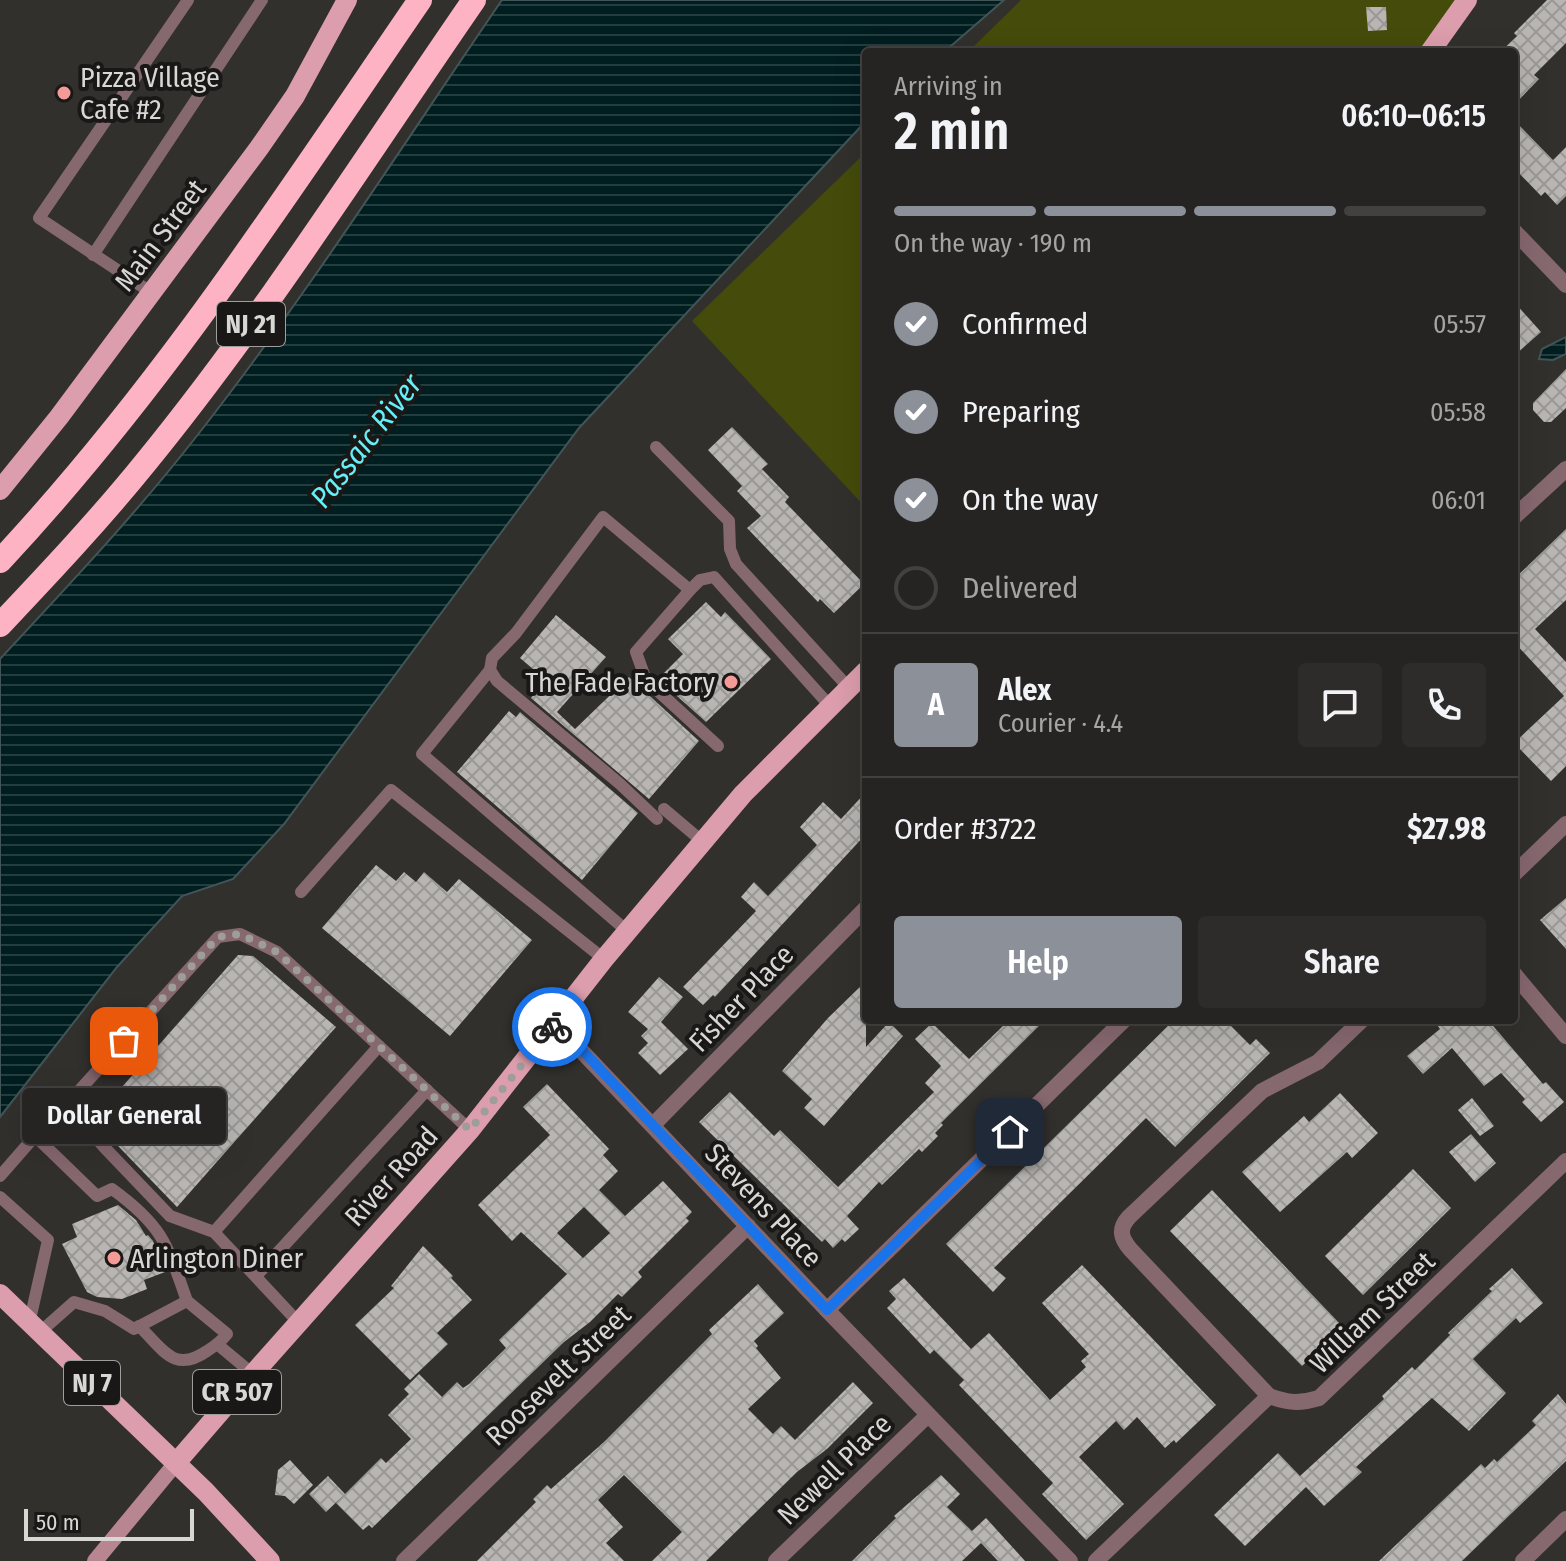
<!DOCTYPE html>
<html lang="en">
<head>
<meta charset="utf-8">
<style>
	body { margin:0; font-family:"Fira Sans Condensed",sans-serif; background:#2e2c2a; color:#f1f3f6; height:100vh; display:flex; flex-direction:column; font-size:30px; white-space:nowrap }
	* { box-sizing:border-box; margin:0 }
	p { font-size:26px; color:#a4a4a5 }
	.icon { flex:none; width:44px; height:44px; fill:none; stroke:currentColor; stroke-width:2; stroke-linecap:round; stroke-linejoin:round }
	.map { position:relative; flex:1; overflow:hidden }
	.side { position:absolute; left:862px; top:48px; width:656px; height:976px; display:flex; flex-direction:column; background:#262422; border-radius:8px; box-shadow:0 8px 32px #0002,0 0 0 2px #424140 }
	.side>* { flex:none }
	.scale { position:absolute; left:24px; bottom:20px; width:170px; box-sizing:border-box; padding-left:8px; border:4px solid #d8d7d5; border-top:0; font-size:22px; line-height:28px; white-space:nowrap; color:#d8d7d5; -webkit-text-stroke:6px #191817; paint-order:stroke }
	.pin { position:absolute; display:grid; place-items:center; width:68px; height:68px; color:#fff; margin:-34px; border-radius:16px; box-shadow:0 4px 12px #0006 }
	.courier { position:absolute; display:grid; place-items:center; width:80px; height:80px; margin:-40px; border:6px solid #1a73e8; border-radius:50%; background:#fff; color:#222; box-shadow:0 2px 10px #0007 }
	.bubble { position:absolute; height:56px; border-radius:8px; background:#262422; box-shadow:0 8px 32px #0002,0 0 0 2px #424140; font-size:26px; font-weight:600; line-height:56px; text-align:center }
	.summary em { font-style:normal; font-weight:600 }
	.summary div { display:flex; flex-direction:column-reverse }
	.summary { display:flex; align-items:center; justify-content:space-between; height:136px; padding:0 32px }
	h1 { font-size:52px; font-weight:600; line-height:60px }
	.bar { display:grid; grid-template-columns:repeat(4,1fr); gap:12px 8px; align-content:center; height:96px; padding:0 32px }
	.bar i { height:10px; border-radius:6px; background:#424140 }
	.bar .on { background:#8c9099 }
	.bar p { grid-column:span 4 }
	.line { display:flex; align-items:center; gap:20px; padding:0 32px; border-top:2px solid #424140 }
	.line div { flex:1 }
	.round { display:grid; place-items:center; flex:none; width:84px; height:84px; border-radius:8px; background:#2e2c2a }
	ol { padding:0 32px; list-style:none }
	li { display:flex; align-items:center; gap:24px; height:88px }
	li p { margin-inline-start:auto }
	li .icon { padding:8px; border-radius:50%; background:#8c9099; color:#fff; stroke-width:4 }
	li:last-child { color:#a4a4a5 }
	li i { width:44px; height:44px; border:4px solid #424140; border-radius:50% }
	.primary-button { display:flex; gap:16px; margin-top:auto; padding:16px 32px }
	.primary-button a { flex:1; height:92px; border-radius:8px; background:#8c9099; color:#fff; font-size:32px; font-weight:600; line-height:92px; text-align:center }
	.primary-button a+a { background:#2e2c2a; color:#f1f3f6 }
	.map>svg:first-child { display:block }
	.park { fill:#454b0a }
	.water { fill:url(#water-rules); stroke:#415556; stroke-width:2 }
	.building { fill:url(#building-cross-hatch); fill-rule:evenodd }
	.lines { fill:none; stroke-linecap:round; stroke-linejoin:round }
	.service { stroke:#86686f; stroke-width:12 }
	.minor { stroke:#86686f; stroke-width:16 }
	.secondary { stroke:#b78691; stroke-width:16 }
	.primary { stroke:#dc9dac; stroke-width:20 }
	.motorway { stroke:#feb3c5; stroke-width:24 }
	.done { stroke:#9e9d9a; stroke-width:8; stroke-dasharray:0 14.4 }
	.route { stroke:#1a73e8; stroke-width:10 }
	.poi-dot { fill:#f59b97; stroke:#191817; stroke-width:3 }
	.labels { text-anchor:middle; stroke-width:8; stroke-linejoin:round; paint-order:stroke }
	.shield { fill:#191817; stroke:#9f9e9c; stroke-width:2 }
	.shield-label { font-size:26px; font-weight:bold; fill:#d8d7d5 }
	.poi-label { font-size:28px; fill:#d8d7d5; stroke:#191817; text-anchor:start }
	.street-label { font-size:28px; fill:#d8d7d5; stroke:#191817 }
	.water-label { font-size:30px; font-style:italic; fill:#65f0f9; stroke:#191817 }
</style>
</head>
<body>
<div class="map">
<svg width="1566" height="1561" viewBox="0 0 1566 1561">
	<defs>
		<pattern id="water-rules" width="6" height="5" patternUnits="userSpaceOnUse" patternTransform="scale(2)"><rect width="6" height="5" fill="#001d1f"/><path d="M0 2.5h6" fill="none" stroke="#243d3f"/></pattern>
		<pattern id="building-cross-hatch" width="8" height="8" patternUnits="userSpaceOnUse" patternTransform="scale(2)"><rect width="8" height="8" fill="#b8b5b2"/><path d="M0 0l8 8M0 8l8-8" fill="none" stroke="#9a9896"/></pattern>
	</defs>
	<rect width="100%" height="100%" fill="#32302d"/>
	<!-- park -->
	<g class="park">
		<polygon points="1021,0 1467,0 1430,52 968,52"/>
		<polygon points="866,152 866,508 692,321"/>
	</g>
	<!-- water -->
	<g class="water">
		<path d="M 502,0 L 1004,0 L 944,52 L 866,52 L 866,121 L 579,428 L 284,824 L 233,879 L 182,896 L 117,967 L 0,1117 L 0,659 C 67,587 135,515 196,437 C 306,297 402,146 502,0 Z"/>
		<polygon points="1566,337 1566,354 1553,360 1539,359 1542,349"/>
	</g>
	<!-- building -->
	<g class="building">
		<polygon points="1547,0 1566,0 1566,43 1534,75 1539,79 1514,105 1514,52 1500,52 1517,36 1514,33"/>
		<polygon points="1366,7 1386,7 1387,30 1368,31"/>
		<polygon points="1514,120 1553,160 1566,147 1566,196 1557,205 1545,192 1541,196 1514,168"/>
		<polygon points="1514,302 1541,332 1514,356"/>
		<polygon points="1566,369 1566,408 1551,422 1544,422 1533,410 1533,403"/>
		<polygon points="732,427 768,464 762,469 789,497 785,502 864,584 834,613 820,599 818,602 747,528 761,516 737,491 742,486 708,450"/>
		<polygon points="1566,529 1566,600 1535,629 1566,662 1566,766 1551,781 1514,743 1564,696 1514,642 1514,579"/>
		<polygon points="706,602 721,617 725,612 771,659 706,722 658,679 683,654 668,639"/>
		<polygon points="556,615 606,657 557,712 575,729 629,677 699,741 649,799 531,698 546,680 520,658"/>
		<polygon points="509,711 516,717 520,712 638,813 582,880 457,772"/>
		<polygon points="866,792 866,834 715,997 713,995 703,1005 683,987 756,911 741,897 754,882 768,896 817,845 800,827 823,802 841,819"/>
		<polygon points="376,865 396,881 404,872 416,882 424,872 447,892 459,879 532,940 450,1036 322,928"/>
		<polygon points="1566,898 1566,949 1540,920"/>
		<polygon points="238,955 253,956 336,1027 177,1207 93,1120"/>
		<polygon points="659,977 683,997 661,1022 688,1049 660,1075 638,1053 648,1043 641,1036 648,1029 628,1012"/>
		<polygon points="866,981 866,1047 889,1022 903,1036 824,1126 804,1108 812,1099 782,1071 828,1018"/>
		<polygon points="1009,1020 1045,1020 941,1123 943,1125 935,1133 938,1136 922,1152 919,1149 882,1185 879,1182 847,1216 859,1229 845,1242 842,1239 833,1248 825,1239 822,1242 699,1122 730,1092 774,1136 780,1130 838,1187 934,1092 925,1083 941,1066 915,1039 932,1023 969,1059"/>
		<polygon points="1174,1020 1225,1020 1250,1045 1256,1039 1270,1053 1175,1147 1146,1118 994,1268 1006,1278 993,1292 946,1244"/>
		<polygon points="1433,1020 1488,1020 1543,1084 1546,1082 1564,1102 1541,1122 1522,1102 1525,1099 1501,1073 1484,1086 1452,1048 1423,1074 1407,1056 1440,1029"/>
		<path d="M 547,1084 L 609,1149 L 603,1155 L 618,1171 L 599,1190 L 625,1216 L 663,1181 L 692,1212 L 686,1218 L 689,1221 L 638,1272 L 642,1277 L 622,1297 L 618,1294 L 590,1322 L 564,1342 L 372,1528 L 369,1525 L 363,1530 L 336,1503 L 344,1495 L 326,1512 L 309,1494 L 328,1476 L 345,1494 L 381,1458 L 386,1463 L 411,1439 L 388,1415 L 409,1394 L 404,1389 L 419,1374 L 442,1397 L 457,1382 L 463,1388 L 469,1384 L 506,1348 L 499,1340 L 567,1274 L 521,1232 L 512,1241 L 478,1205 L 550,1135 L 523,1107 ZM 584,1207 L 610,1233 L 583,1258 L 557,1233 Z"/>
		<polygon points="1340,1093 1378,1133 1352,1158 1347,1152 1280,1212 1242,1172 1304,1116 1309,1122"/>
		<polygon points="1472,1098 1494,1126 1480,1136 1458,1110"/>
		<polygon points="1471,1134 1496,1163 1475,1182 1449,1152"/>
		<polygon points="1413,1169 1451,1208 1363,1295 1325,1256"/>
		<polygon points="1212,1190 1343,1327 1302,1366 1170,1231"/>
		<polygon points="118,1205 136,1220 146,1236 148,1235 153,1241 165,1272 144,1280 147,1289 122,1299 97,1297 87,1292 62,1244 77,1237 72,1224"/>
		<polygon points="423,1246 453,1276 451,1278 472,1300 437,1333 448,1344 410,1380 355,1325 394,1288 391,1286"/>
		<polygon points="1082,1265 1216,1405 1176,1443 1174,1440 1165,1448 1137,1417 1124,1430 1116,1421 1079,1457 1124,1504 1086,1540 1042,1494 1053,1483 959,1385 964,1380 934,1350 930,1354 887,1308 896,1299 889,1291 904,1278 971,1349 989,1333 1050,1400 1086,1367 1081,1361 1089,1354 1042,1303"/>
		<polygon points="1512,1268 1543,1303 1520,1323 1516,1318 1473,1359 1506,1393 1469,1431 1432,1398 1356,1467 1362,1472 1324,1506 1306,1487 1245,1546 1214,1515 1278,1453 1300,1476 1384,1399 1382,1396 1412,1367 1415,1370 1450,1335 1448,1333 1492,1291 1489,1289"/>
		<polygon points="758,1284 784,1313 754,1341 758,1346 756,1348 781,1378 748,1409 773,1434 781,1426 795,1440 853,1382 873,1403 827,1449 797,1472 706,1561 652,1561 682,1532 624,1475 598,1500 623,1527 606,1543 624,1561 477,1561 536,1502 533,1499 547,1485 551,1489 604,1442 712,1334 709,1330"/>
		<polygon points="1558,1394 1566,1404 1566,1461 1462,1561 1379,1561 1481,1464 1485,1468 1494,1459 1497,1462 1536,1425 1532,1421"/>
		<polygon points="290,1460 313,1485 294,1504 285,1496 275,1495 278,1470"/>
		<polygon points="941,1475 960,1494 947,1507 972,1531 986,1518 1025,1561 998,1561 981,1543 962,1561 852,1561 896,1518 894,1516"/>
	</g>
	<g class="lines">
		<!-- service -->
		<g class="service">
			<polyline points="93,255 262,0"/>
			<polyline points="152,293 39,218 188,0"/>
			<polyline points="656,447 729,521 730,549 736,564 849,688"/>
			<polyline points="690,590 636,652 646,680 718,746"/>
			<polyline points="490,670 422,754 627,931"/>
			<polyline points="664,809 703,842"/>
			<polyline points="657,819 620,784 497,681 490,670 492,658 516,633 603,517 690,590 700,580 714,577 830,706"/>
			<polyline points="301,892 391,790 604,959"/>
			<path d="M 0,1176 L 35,1136 L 97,1196 L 112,1189 C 163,1226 167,1244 187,1301 L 134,1329 L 105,1311 L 74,1302 L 39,1333"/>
			<polyline points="0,1197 48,1240 29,1324"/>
			<polyline points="214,1232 379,1046"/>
			<polyline points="257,1275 427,1090"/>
			<polyline points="298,1322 214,1232 170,1216 104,1147 67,1104 218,937 240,934 277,952 470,1130"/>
			<path d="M 139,1326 C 163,1349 174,1374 207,1351 C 215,1346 221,1342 227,1334 L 187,1301"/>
			<polyline points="217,1344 253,1374"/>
		</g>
		<!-- minor -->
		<g class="minor">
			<polyline points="1514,231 1566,285"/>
			<polyline points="1514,517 1566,469"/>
			<polyline points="1514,874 1566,824"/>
			<polyline points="1514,974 1566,1036"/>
			<path d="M 1362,1020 L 1318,1062 L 1262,1091 L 1129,1217 C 1118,1229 1121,1238 1130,1249 L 1269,1396 C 1288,1403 1299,1404 1319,1398 L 1566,1161"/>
			<polyline points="555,1023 827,1310 1070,1561"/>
			<polyline points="653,1125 866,908"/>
			<polyline points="827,1310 1124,1020"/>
			<polyline points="404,1561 748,1226"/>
			<polyline points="776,1561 928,1415"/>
			<polyline points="1096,1561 1269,1396"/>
			<polyline points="1523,1561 1566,1519"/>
		</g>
		<!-- secondary -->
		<polyline class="secondary" points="95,1561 176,1463"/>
		<!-- primary -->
		<g class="primary">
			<polyline points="1430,52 1467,0"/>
			<polyline points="0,490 59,417 259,148 295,96 347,0"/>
			<polyline points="0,1294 206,1492 270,1561"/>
			<polyline points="176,1463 253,1374 470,1130 604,959 743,794 866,671"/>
		</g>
		<!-- motorway -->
		<g class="motorway">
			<path d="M 0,561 C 162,388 287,194 420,0"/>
			<path d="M 0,625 C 50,572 100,519 146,462 C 265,316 367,155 474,0"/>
		</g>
	</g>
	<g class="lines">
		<!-- done -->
		<polyline class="done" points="124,1041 218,937 240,934 277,952 470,1130 552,1027"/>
		<!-- route -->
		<polyline class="route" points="552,1027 555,1023 565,1032 827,1310 1010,1132"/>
	</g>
	<!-- markers -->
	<g class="poi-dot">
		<circle cx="64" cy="93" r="8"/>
		<circle cx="731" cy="682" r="8"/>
		<circle cx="114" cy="1258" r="8"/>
	</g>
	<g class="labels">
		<!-- shield labels -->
		<g class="shield">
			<rect x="217" y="302" width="68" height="44" rx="6"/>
			<rect x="64" y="1361" width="56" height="44" rx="6"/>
			<rect x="193" y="1370" width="88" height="44" rx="6"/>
		</g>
		<g class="shield-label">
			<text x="251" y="333">NJ 21</text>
			<text x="92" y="1392">NJ 7</text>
			<text x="237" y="1401">CR 507</text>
		</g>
		<!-- poi labels -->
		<g class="poi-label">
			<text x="80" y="87">Pizza Village<tspan x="80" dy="32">Cafe #2</tspan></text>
			<text x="715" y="692" text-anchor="end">The Fade Factory</text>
			<text x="130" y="1268">Arlington Diner</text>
		</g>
		<!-- street labels -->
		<g class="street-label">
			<text transform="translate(160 235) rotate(-53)" y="10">Main Street</text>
			<text transform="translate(741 998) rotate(-46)" y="10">Fisher Place</text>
			<text transform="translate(391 1176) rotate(-48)" y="10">River Road</text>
			<text transform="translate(764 1205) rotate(47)" y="10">Stevens Place</text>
			<text transform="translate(1372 1312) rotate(-44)" y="10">William Street</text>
			<text transform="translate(558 1375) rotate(-44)" y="10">Roosevelt Street</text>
			<text transform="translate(834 1469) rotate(-44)" y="10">Newell Place</text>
		</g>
		<!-- water labels -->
		<g class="water-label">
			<text transform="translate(366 441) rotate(-52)" y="10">Passaic River</text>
		</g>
	</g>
</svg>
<div class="scale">50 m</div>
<div class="pin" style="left:124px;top:1041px;background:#ea580c"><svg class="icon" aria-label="bag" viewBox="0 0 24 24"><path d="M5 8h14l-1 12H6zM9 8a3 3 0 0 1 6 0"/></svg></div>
<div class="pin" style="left:1010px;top:1132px;background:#1f2937"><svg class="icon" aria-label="home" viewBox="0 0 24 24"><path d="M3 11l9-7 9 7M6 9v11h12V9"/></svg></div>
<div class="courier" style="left:552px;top:1027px"><svg class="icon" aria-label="bike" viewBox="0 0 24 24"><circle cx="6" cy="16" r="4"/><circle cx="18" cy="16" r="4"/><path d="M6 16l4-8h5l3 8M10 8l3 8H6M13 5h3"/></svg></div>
<div class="bubble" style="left:22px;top:1088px;width:204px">Dollar General</div>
<section class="side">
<div class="summary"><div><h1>2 min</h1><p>Arriving in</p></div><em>06:10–06:15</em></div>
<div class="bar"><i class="on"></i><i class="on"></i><i class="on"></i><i></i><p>On the way · 190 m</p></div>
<ol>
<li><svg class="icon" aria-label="check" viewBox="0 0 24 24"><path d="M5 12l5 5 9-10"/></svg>Confirmed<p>05:57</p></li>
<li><svg class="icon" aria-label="check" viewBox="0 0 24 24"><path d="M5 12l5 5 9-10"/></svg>Preparing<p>05:58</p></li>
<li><svg class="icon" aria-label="check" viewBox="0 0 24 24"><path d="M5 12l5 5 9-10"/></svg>On the way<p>06:01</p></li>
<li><i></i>Delivered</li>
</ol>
<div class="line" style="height:144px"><b class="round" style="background:#8c9099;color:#fff">A</b><div><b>Alex</b><p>Courier · 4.4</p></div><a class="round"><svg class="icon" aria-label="chat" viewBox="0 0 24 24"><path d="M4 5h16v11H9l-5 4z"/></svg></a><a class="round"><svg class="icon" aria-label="phone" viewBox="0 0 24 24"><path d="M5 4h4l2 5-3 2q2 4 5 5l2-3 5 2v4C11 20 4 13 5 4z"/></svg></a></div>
<div class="line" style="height:104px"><div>Order #3722</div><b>$27.98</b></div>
<div class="primary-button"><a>Help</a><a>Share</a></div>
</section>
</div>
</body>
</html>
